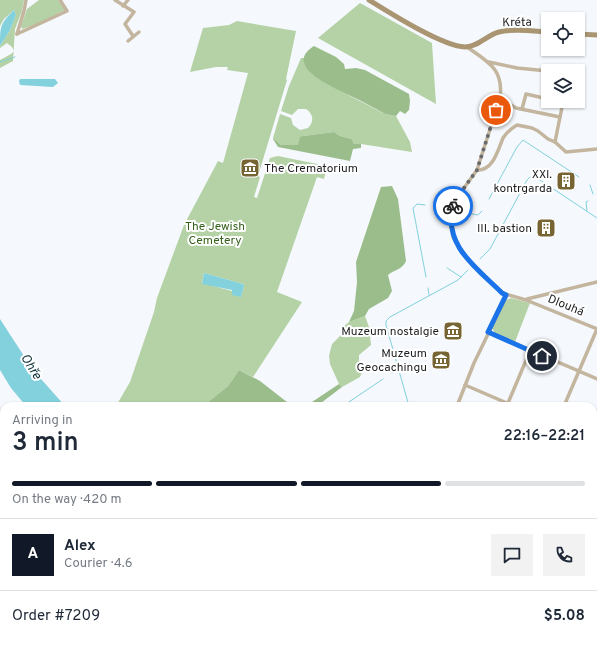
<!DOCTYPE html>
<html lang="en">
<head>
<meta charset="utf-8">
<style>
	body { margin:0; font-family:Overpass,sans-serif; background:#f2f2f3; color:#1f2937; height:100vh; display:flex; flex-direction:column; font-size:15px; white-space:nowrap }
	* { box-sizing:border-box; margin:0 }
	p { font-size:13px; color:#747a83 }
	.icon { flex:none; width:22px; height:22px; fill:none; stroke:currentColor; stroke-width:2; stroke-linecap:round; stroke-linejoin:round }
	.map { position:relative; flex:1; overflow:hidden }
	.side { position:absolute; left:0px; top:402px; width:597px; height:248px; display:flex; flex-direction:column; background:#fff; border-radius:12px 12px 0 0; box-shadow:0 1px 3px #0004 }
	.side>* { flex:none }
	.buttons { position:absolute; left:541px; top:12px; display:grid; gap:8px }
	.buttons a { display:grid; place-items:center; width:44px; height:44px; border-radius:0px; background:#fff; box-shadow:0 1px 3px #0004; font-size:20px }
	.pin { position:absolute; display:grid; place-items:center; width:34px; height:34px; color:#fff; margin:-17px; border:2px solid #fff; border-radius:50%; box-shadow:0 1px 4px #0007 }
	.courier { position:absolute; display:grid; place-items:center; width:40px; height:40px; margin:-20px; border:3px solid #1a73e8; border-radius:50%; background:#fff; color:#222; box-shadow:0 1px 5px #0007 }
	.headline em { font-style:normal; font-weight:600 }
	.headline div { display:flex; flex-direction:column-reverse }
	.headline { display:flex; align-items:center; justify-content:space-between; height:68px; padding:0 12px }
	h1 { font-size:26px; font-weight:600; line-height:30px }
	.bar { display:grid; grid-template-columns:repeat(4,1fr); gap:6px 4px; align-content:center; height:48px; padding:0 12px }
	.bar i { height:5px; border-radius:3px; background:#e0e1e3 }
	.bar .active { background:#111827 }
	.bar p { grid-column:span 4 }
	.line { display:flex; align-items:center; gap:10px; padding:0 12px; border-top:1px solid #e0e1e3 }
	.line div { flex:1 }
	.round { display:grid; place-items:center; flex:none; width:42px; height:42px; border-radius:0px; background:#f2f2f3 }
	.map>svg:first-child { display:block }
	.green { fill:#b4d2a6; fill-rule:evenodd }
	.forest { fill:#9bbd8b }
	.water { fill:#82d1dd }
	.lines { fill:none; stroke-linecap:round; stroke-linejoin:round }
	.stream { stroke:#82d1dd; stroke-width:1 }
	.street { stroke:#c3b59e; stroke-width:3.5 }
	.secondary { stroke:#a99572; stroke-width:5 }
	.done { stroke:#696b6e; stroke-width:4; stroke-dasharray:0 7.2 }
	.route { stroke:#1a73e8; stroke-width:5 }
	.labels { text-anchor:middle; stroke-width:4; stroke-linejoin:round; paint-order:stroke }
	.street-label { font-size:12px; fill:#1e1f21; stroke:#fff }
	.poi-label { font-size:12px; fill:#1e1f21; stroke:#fff; text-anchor:end }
	.park-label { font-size:12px; fill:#36611c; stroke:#fff }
	.water-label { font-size:13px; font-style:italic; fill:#0c3339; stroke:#fff }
</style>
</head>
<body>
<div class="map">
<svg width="597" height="650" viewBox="0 0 597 650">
	<rect width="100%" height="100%" fill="#f5f8fc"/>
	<!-- green -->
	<g class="green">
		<polygon points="0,0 24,0 22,11 15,29 13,61 0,68 0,60 11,54 14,51 12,47 7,43 0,48 0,46 10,30 16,15 14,10 4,19 0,26"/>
		<polygon points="39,0 58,0 65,10 37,24 22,29 21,26 27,9"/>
		<polygon points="360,3 432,43 436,104 318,38"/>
		<path d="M 237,21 L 296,31 L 286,79 L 287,80 L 258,176 L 260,177 L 254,197 L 257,198 L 270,158 L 278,156 L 327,166 L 324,179 L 317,177 L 277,292 L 302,302 L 253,377 L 239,370 L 228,386 L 203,406 L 116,406 L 130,382 L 154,312 L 157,298 L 184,225 L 218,161 L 223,163 L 248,73 L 227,70 L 228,67 L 216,67 L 190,72 L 203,28 L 229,25 ZM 204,273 L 243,284 L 244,286 L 241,297 L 232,291 L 202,283 Z"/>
		<path d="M 301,58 L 304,58 L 305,65 L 325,83 L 385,114 L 396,116 L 410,142 L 412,152 L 361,144 L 354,144 L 352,139 L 340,136 L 334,132 L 303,136 L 299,145 L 281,145 L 273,138 L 280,114 L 291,118 L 293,125 L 300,130 L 308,128 C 314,122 314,114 306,109 L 298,109 L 292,115 L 281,111 L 289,86 Z"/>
		<polygon points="511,298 530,303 515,342 495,333 492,328 506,300"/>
		<polygon points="365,316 369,327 371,345 359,355 359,362 362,372 360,377 342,387 339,384 330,364 329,356 332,344 342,334 344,326 349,322"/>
		<polygon points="68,646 117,646 115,650 72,650"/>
	</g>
	<!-- forest -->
	<g class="forest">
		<path d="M 314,46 L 336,57 L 344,64 L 345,69 L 356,68 L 365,70 L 409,94 L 410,101 L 409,110 L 405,114 L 400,111 L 396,116 L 385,114 C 375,108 365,103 355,98 C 339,90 280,67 314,46 Z"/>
		<polygon points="334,132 340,136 352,139 354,144 361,144 361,148 353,149 350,161 278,147 273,139 273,138 281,145 298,145 300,137 303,136"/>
		<path d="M 392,186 L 398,199 L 406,261 C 403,269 394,270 388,275 L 392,291 L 388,298 L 369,309 L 365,316 L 349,322 L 354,311 L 357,282 L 356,262 L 381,187 Z"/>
		<polygon points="239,370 260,381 292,406 203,406 228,386"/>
		<polygon points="339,384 342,387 317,406 306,406"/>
		<polygon points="13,646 68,646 72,650 11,650"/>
		<polygon points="189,646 286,646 284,650 192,650"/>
	</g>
	<!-- water -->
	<g class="water">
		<path d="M 14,10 L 16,15 L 10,30 L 0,46 C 0,26 0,24 14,10 Z"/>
		<polygon points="20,79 55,79 58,83 53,87 20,85 19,81"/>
		<polygon points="204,273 243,284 244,286 241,297 232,295 232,290 202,284"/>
		<polygon points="0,319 33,370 65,406 26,406 11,388 0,370"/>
		<polygon points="593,632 597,633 597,650 526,650 521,646 593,646"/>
	</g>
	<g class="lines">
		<!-- stream -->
		<g class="stream">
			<polyline points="0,62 15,57"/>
			<polyline points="590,185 593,194"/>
			<polyline points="489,199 517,147 523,140 579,177"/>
			<polyline points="425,205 417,204 413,208 426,277"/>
			<polyline points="587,211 586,202 588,201"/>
			<polyline points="460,212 478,215 482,211"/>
			<polyline points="480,259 490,249 527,180 530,177 537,178 597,218"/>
			<polyline points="447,268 461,277"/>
			<polyline points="428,288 429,295"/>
			<polyline points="392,373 398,369"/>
			<polyline points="343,406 383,379"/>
			<polyline points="409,406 386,325 386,321 390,317 458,280 468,270"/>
			<polyline points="593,608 597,609"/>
			<polyline points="135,650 136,646"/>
			<polyline points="334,650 337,646"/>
		</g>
		<!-- street -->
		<g class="street">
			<polyline points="115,0 134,12 125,24 133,36"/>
			<polyline points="123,6 128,0"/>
			<polyline points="17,34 67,11 60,0"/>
			<polyline points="17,34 24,11 26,0"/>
			<polyline points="128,41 139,32"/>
			<path d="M 467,47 C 488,62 504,69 500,98 L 477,170 L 456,199 L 453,205 L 450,221 L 453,237 L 463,254 L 502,293 L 526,300 L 597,329"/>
			<polyline points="489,62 517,68 548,71"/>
			<polyline points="578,72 582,72"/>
			<polyline points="500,98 516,108 560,117"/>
			<polyline points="522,109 526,94 548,99"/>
			<polyline points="555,142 563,102 558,101"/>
			<path d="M 477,170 C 493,171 498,150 503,138 C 506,133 512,128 517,125 L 532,128 L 538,131 L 548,139 L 555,142 L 566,152 L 597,149"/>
			<polyline points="527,299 597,282"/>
			<polyline points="488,332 597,379"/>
			<polyline points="465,385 514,406"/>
			<polyline points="508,403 530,351"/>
			<polyline points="457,406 474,363 507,295"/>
			<polyline points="564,406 597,329"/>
			<polyline points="593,444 597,434"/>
			<polyline points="593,489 597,491"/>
			<polyline points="471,646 476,650"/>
		</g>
		<!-- secondary -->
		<g class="secondary">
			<path d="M 369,0 C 390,13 442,46 465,47 C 478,47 487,35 499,32 C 514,28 532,31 548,32"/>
			<polyline points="578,34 597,35"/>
			<polyline points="593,619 597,620"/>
			<polyline points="552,650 553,646"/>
		</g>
	</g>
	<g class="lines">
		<!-- done -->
		<polyline class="done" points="453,206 456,199 477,170 496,110"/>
		<!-- route -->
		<path class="route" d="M 453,206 C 443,246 477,268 502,293 L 506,295 L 488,332 L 542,356"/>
	</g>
	<!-- icons -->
	<defs>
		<symbol id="museum-square" viewBox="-11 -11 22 22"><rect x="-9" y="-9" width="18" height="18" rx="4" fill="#766432" stroke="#fff"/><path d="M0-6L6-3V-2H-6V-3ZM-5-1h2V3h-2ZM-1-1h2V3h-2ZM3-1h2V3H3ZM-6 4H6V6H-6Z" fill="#fff"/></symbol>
		<symbol id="building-square" viewBox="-11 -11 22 22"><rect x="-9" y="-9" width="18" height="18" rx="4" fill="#766432" stroke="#fff"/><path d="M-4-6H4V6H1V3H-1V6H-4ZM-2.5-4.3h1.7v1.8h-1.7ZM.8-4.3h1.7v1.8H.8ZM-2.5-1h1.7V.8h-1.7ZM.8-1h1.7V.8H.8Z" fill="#fff"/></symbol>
	</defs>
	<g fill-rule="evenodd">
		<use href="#museum-square" x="239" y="157" width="22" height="22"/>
		<use href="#building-square" x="555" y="170" width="22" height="22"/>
		<use href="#building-square" x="535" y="217" width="22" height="22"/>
		<use href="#museum-square" x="442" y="320" width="22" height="22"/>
		<use href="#museum-square" x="430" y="349" width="22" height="22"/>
	</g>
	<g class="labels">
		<!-- street labels -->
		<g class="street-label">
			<text transform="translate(517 22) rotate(-1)" y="4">Kréta</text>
			<text transform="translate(566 305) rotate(22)" y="4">Dlouhá</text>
		</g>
		<!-- poi labels -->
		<g class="poi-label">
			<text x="264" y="172" text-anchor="start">The Crematorium</text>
			<text x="552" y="178">XXI.<tspan x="552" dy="14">kontrgarda</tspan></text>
			<text x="532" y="232">III. bastion</text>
			<text x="439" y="335">Muzeum nostalgie</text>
			<text x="427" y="357">Muzeum<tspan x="427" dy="14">Geocachingu</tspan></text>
		</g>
		<!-- park labels -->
		<g class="park-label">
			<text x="215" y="230">The Jewish<tspan x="215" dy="14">Cemetery</tspan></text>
		</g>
		<!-- water labels -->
		<g class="water-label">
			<text transform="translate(32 366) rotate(58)" y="5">Ohře</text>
		</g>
	</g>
</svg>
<div class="buttons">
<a><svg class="icon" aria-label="locate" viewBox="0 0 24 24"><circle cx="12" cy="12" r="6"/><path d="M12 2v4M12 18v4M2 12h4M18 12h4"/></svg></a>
<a><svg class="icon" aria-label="layers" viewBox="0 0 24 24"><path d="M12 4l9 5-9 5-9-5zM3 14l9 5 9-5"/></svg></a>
</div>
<div class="pin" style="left:496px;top:110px;background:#ea580c"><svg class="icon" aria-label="bag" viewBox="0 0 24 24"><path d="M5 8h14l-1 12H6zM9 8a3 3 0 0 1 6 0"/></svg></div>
<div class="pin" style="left:542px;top:356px;background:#1f2937"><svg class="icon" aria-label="home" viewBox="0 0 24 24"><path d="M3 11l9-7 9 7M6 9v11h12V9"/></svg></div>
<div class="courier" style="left:453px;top:206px"><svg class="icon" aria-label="bike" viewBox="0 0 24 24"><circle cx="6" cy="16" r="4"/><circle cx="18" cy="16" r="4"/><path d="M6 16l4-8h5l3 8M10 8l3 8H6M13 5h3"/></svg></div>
<section class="side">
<div class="headline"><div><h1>3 min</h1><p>Arriving in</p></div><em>22:16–22:21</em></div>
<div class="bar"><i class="active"></i><i class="active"></i><i class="active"></i><i></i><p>On the way · 420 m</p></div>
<div class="line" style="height:72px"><b class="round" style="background:#111827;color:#fff">A</b><div><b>Alex</b><p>Courier · 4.6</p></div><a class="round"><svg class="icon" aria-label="chat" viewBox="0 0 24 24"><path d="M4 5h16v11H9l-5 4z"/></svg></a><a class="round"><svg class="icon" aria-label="phone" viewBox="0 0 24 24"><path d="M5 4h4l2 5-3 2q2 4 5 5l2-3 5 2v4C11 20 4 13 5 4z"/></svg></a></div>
<div class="line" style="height:52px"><div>Order #7209</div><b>$5.08</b></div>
</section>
</div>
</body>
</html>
